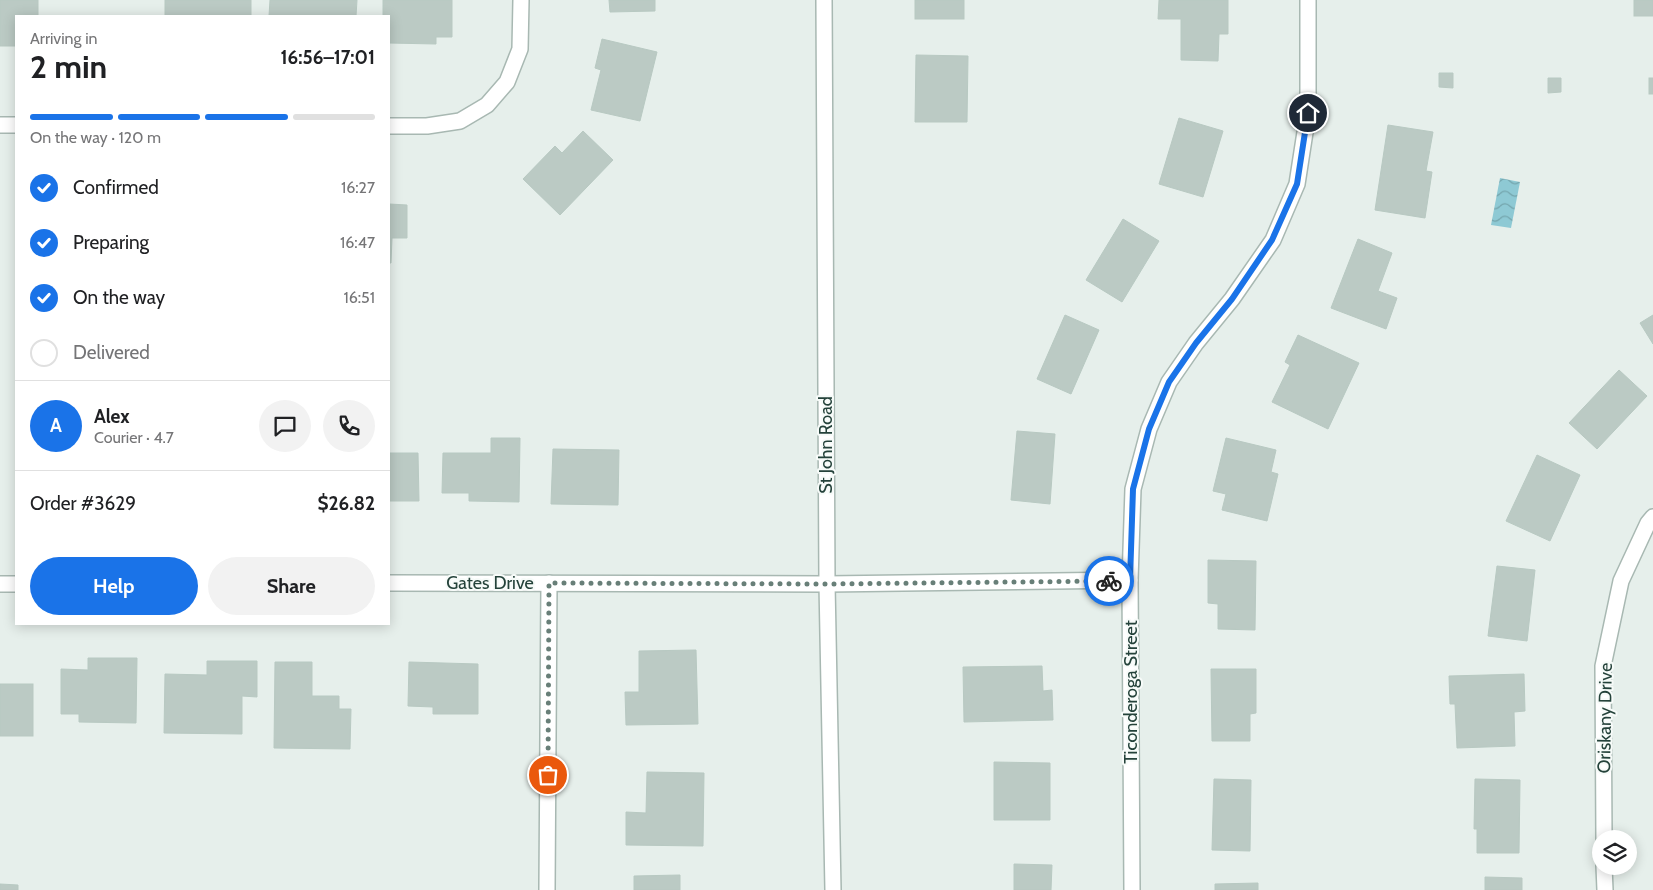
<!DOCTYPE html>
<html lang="en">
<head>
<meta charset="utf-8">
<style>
	body { margin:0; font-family:Cabin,sans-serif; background:#f2f2f2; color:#202124; height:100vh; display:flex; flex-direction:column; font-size:19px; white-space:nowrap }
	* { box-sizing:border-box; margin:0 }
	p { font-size:16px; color:#757577 }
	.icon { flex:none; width:28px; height:28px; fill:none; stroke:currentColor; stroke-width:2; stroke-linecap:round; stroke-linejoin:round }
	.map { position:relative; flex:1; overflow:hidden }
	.side { position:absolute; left:15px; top:15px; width:375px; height:610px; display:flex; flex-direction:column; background:#fff; border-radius:0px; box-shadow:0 2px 12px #0003 }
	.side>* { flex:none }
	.tools { position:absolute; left:1592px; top:830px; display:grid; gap:10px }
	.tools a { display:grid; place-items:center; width:45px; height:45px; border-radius:50%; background:#fff; box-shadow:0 2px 12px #0003; font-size:25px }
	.pin { position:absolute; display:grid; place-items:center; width:42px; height:42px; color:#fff; margin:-21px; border:2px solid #fff; border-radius:50%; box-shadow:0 1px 5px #0007 }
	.courier { position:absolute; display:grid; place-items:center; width:50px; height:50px; margin:-25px; border:4px solid #1a73e8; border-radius:50%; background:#fff; color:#222; box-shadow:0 1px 6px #0007 }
	.headline em { font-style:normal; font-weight:700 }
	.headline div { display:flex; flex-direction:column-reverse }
	.headline { display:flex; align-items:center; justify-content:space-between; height:85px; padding:0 15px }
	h1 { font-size:32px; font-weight:700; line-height:38px }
	.bar { display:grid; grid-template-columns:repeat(4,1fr); gap:8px 5px; align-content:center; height:60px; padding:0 15px }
	.bar i { height:6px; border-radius:4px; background:#e0e0e0 }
	.bar .on { background:#1a73e8 }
	.bar p { grid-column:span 4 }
	.line { display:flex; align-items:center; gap:12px; padding:0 15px; border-top:1px solid #e0e0e0 }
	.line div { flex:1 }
	.round { display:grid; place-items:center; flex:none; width:52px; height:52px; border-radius:26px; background:#f2f2f2 }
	ol { padding:0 15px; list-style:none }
	li { display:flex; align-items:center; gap:15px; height:55px }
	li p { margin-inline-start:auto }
	li .icon { padding:5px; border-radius:50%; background:#1a73e8; color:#fff; stroke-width:4 }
	li:last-child { color:#757577 }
	li i { width:28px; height:28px; border:2px solid #e0e0e0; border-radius:50% }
	.primary-button { display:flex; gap:10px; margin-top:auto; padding:10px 15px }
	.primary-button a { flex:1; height:58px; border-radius:30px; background:#1a73e8; color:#fff; font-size:20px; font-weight:700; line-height:58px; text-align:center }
	.primary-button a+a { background:#f2f2f2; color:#202124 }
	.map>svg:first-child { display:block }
	.water { fill:url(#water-waves) }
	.building { fill:#bbcac4; stroke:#b8c9c2 }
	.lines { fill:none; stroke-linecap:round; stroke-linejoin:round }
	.minor-casing { stroke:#a8b8b2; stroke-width:18 }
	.tertiary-casing { stroke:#a8b8b2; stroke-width:18 }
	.minor { stroke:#fff; stroke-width:15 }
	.tertiary { stroke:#fff; stroke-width:15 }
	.done { stroke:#687f78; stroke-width:5; stroke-dasharray:0 9 }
	.route { stroke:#1a73e8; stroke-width:6 }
	.labels { text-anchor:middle; stroke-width:4; stroke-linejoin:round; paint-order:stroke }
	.street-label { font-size:18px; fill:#24423a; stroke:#f7fbf9 }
</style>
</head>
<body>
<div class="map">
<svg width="1653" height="890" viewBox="0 0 1653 890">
	<defs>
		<pattern id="water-waves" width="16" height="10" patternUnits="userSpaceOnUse" patternTransform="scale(1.25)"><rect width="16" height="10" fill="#8ec9d4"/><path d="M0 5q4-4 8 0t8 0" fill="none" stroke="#74a5ad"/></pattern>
	</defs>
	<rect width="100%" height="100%" fill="#e6efeb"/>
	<!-- water -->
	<polygon class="water" points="1500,178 1520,182 1511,228 1491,225"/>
	<!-- building -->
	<g class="building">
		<polygon points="0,0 38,0 38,16 16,16 16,46 0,46"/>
		<rect x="165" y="0" width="86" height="16"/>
		<polygon points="270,0 357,0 356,16 269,16"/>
		<polygon points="383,0 452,0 452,37 436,37 436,44 389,43 389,16 383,16"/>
		<polygon points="609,0 655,0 655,11 610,12"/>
		<rect x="915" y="0" width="49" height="19"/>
		<polygon points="1159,0 1228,0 1228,34 1219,34 1218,61 1181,60 1181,19 1158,19"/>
		<rect x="1634" y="0" width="19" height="16"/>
		<polygon points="602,39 657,52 640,121 591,110 601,70 595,68"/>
		<polygon points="916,55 968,56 967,122 915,122"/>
		<polygon points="1439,73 1453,73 1453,88 1439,87"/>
		<polygon points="1548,78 1561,78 1561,92 1548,93"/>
		<rect x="1649" y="78" width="4" height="16"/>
		<polygon points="1179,118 1223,131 1203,197 1159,184"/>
		<polygon points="1388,125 1433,132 1426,171 1432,172 1425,218 1375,210"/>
		<polygon points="583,131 613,160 560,215 523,179 555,146 562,153"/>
		<polygon points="389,204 407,205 407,238 392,238 391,263 389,263"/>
		<polygon points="1123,219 1159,241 1122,302 1086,280"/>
		<polygon points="1358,239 1392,253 1378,291 1397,298 1386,329 1331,308"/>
		<polygon points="1065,315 1099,330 1071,394 1037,379"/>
		<polygon points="1653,315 1653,344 1640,323"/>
		<polygon points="1298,335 1359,363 1328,429 1272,402 1290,365 1285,362"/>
		<polygon points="1619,370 1647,396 1597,449 1569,423"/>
		<polygon points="1017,431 1055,434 1050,504 1011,500"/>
		<polygon points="491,438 520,438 519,502 469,501 469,493 442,493 443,453 491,453"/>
		<polygon points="1226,438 1276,450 1271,472 1278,474 1267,521 1222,510 1226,494 1213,491"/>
		<polygon points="553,449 619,450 618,505 551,504"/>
		<polygon points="389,453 418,453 419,501 389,501"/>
		<polygon points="1537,455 1580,475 1550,541 1506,521"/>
		<polygon points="1208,560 1256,561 1255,630 1218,629 1218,604 1208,603"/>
		<polygon points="1497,566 1535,570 1527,641 1488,636"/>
		<polygon points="696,650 698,724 626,725 625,692 639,692 639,651"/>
		<polygon points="88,658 137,658 136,723 79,722 79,714 61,714 61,669 88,670"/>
		<polygon points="207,661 257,661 257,697 242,696 242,734 164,733 165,674 207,675"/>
		<polygon points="275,662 312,662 312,696 339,696 339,709 351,709 350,749 274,748"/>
		<polygon points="409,662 478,664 478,714 433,714 433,707 408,706"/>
		<polygon points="1042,666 1043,691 1052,690 1053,720 964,722 963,667"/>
		<polygon points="1211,669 1256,669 1256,713 1250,714 1250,741 1212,741"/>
		<polygon points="1524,674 1525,711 1514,712 1515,746 1457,748 1455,704 1450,704 1449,676"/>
		<rect x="0" y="684" width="33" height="52"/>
		<polygon points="994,762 1050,763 1050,820 994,820"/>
		<polygon points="647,772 704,773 703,846 626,845 626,812 646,813"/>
		<polygon points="1214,779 1251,780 1250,851 1212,850"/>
		<polygon points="1475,779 1520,780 1519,853 1477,853 1477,829 1474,829"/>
		<polygon points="1014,864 1052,865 1051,890 1014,890"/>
		<polygon points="680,875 680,890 634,890 634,876"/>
		<polygon points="1485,877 1522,878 1522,890 1485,890"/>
		<polygon points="1258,883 1258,890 1215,890 1215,884"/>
		<polygon points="0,884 18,885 18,890 0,890"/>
	</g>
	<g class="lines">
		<defs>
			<g id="minor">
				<polyline points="0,125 16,125"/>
				<polyline points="389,126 427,126 460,121 487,105 507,82 520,49 521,0"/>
				<polyline points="389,583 827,584 1130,580"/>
				<polyline points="0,584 16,584"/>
				<polyline points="1604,839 1603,666 1621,581 1648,523 1653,517"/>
				<polyline points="1604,866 1605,890"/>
				<polyline points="547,890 549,583"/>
				<polyline points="1132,890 1130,580 1133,489 1149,429 1169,382 1196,343 1232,299 1273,240 1297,184 1308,113 1308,0"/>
			</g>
			<polyline id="tertiary" points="824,0 827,584 833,890"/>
		</defs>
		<!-- minor casing -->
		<use href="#minor" class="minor-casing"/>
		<!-- tertiary casing -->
		<use href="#tertiary" class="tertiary-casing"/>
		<!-- minor -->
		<use href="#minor" class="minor"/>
		<!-- tertiary -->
		<use href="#tertiary" class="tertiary"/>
	</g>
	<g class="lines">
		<!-- done -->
		<polyline class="done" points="548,775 549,583 827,584 1109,581"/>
		<!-- route -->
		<polyline class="route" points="1109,581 1130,580 1133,489 1149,429 1169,382 1196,343 1232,299 1272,240 1297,184 1308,113"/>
	</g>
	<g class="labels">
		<!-- street labels -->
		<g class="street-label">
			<text transform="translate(826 445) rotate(-90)" y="6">St John Road</text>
			<text x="490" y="589">Gates Drive</text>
			<text transform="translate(1131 692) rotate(-90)" y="6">Ticonderoga Street</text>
			<text transform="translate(1605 718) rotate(-89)" y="6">Oriskany Drive</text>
		</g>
	</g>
</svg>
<div class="tools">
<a><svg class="icon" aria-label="layers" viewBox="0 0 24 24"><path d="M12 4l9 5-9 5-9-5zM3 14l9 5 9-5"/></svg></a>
</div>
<div class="pin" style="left:548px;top:775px;background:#ea580c"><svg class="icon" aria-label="bag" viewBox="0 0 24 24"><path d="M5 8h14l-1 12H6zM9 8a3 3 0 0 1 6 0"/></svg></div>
<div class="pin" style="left:1308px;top:113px;background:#1f2937"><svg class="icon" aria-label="home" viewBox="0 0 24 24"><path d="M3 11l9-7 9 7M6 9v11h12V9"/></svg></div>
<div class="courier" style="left:1109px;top:581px"><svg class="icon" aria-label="bike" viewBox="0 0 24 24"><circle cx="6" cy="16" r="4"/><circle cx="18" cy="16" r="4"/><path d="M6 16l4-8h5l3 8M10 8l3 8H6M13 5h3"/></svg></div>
<section class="side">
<div class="headline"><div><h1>2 min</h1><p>Arriving in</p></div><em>16:56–17:01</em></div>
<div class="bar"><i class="on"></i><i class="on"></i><i class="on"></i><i></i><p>On the way · 120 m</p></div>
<ol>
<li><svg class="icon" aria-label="check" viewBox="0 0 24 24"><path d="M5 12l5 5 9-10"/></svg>Confirmed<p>16:27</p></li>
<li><svg class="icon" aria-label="check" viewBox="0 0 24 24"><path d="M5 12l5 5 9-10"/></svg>Preparing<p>16:47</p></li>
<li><svg class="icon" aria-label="check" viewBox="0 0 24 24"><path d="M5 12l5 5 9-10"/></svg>On the way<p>16:51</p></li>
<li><i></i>Delivered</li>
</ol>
<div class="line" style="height:90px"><b class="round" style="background:#1a73e8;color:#fff">A</b><div><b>Alex</b><p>Courier · 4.7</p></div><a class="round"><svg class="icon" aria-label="chat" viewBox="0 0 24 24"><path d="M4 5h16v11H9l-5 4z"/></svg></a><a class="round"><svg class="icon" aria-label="phone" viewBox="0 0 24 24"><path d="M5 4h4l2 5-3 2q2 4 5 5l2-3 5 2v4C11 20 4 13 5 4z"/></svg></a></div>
<div class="line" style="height:65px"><div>Order #3629</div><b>$26.82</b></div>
<div class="primary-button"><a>Help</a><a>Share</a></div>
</section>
</div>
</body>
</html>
